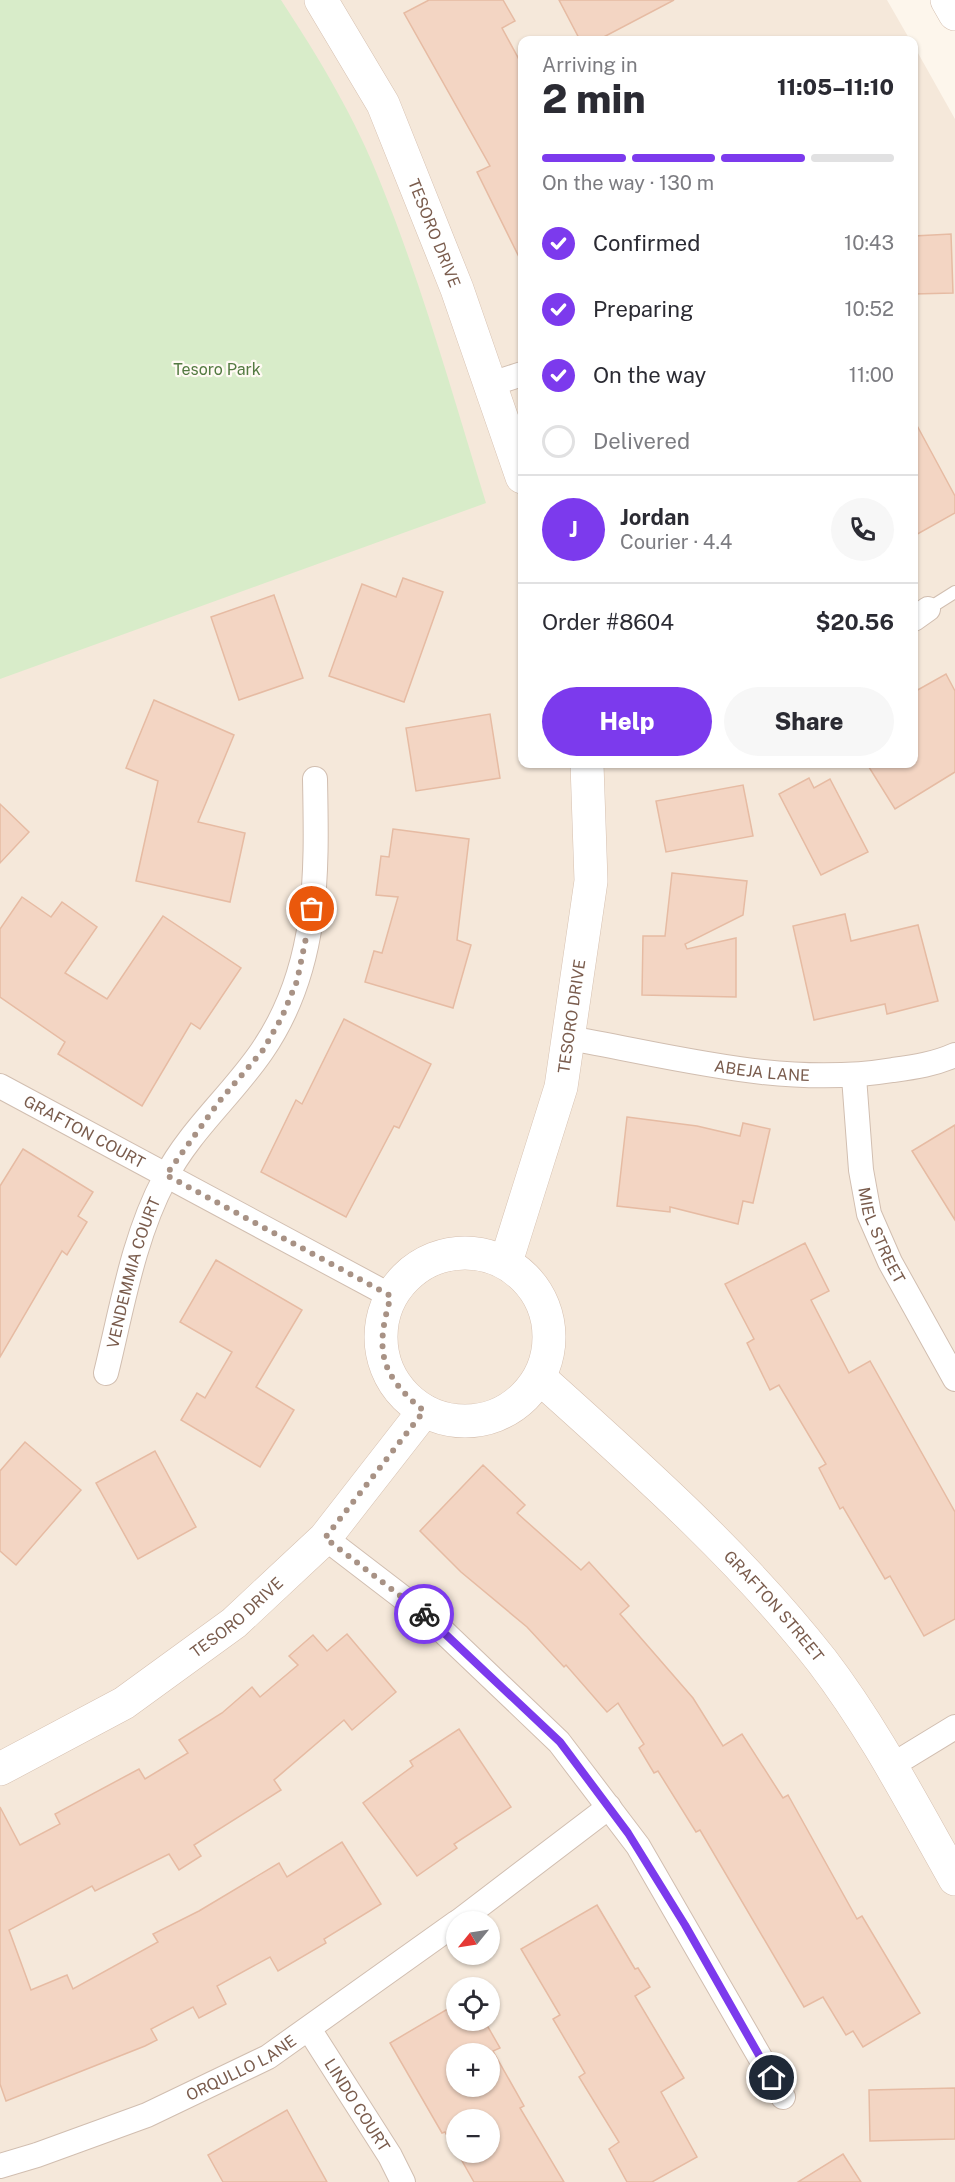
<!DOCTYPE html>
<html lang="en">
<head>
<meta charset="utf-8">
<style>
	body { margin:0; font-family:"Public Sans",sans-serif; background:#f7f7f7; color:#2b2b33; height:100vh; display:flex; flex-direction:column; font-size:22px; white-space:nowrap }
	* { box-sizing:border-box; margin:0 }
	p { font-size:20px; color:#7c7c81 }
	.icon { flex:none; width:33px; height:33px; fill:none; stroke:currentColor; stroke-width:2; stroke-linecap:round; stroke-linejoin:round }
	.map { position:relative; flex:1; overflow:hidden }
	.drawer { position:absolute; left:518px; top:36px; width:400px; height:732px; display:flex; flex-direction:column; background:#fff; border-radius:12px; box-shadow:0 2px 4px #0004 }
	.drawer>* { flex:none }
	.needle { width:39px; rotate:240deg }
	.fabs { position:absolute; left:446px; top:1911px; display:grid; gap:12px }
	.fabs a { display:grid; place-items:center; width:54px; height:54px; border-radius:50%; background:#fff; box-shadow:0 2px 4px #0004; font-size:30px }
	.pin { position:absolute; display:grid; place-items:center; width:51px; height:51px; color:#fff; margin:-26px; border:3px solid #fff; border-radius:50%; box-shadow:0 2px 6px #0007 }
	.courier { position:absolute; display:grid; place-items:center; width:60px; height:60px; margin:-30px; border:4px solid #7c3aed; border-radius:50%; background:#fff; color:#222; box-shadow:0 2px 8px #0007 }
	.head em { font-style:normal; font-weight:800 }
	.head div { display:flex; flex-direction:column-reverse }
	.head { display:flex; align-items:center; justify-content:space-between; height:102px; padding:0 24px }
	h1 { font-size:39px; font-weight:800; line-height:45px }
	.bar { display:grid; grid-template-columns:repeat(4,1fr); gap:9px 6px; align-content:center; height:72px; padding:0 24px }
	.bar i { height:8px; border-radius:4px; background:#e1e1e2 }
	.bar .on { background:#7c3aed }
	.bar p { grid-column:span 4 }
	.line { display:flex; align-items:center; gap:15px; padding:0 24px; border-top:2px solid #e1e1e2 }
	.line div { flex:1 }
	.round { display:grid; place-items:center; flex:none; width:63px; height:63px; border-radius:32px; background:#f7f7f7 }
	ol { padding:0 24px; list-style:none }
	li { display:flex; align-items:center; gap:18px; height:66px }
	li p { margin-inline-start:auto }
	li .icon { padding:6px; border-radius:50%; background:#7c3aed; color:#fff; stroke-width:4 }
	li:last-child { color:#7c7c81 }
	li i { width:33px; height:33px; border:3px solid #e1e1e2; border-radius:50% }
	.action { display:flex; gap:12px; margin-top:auto; padding:12px 24px }
	.action a { flex:1; height:69px; border-radius:36px; background:#7c3aed; color:#fff; font-size:24px; font-weight:800; line-height:69px; text-align:center }
	.action a+a { background:#f7f7f7; color:#2b2b33 }
	.map>svg:first-child { display:block }
	.residential { fill:#f5e8da; fill-rule:evenodd }
	.green { fill:#d8ecc9 }
	.building { fill:#f3d5c3; stroke:#e6bba3; stroke-width:1.5; fill-rule:evenodd }
	.lines { fill:none; stroke-linecap:round; stroke-linejoin:round }
	.lane-casing { stroke:#d1beb0; stroke-width:14 }
	.street-casing { stroke:#d1beb0; stroke-width:26 }
	.secondary-casing { stroke:#d6c0b0; stroke-width:34 }
	.lane { stroke:#fff; stroke-width:12 }
	.street { stroke:#fff; stroke-width:24 }
	.secondary { stroke:#fff; stroke-width:33 }
	.done { stroke:#a89285; stroke-width:6; stroke-dasharray:0 10.8 }
	.route { stroke:#7c3aed; stroke-width:8 }
	.labels { text-anchor:middle; stroke-width:4.5; stroke-linejoin:round; paint-order:stroke }
	.street-label { font-size:16px; fill:#7a5c4d; stroke:#fffaf3 }
	.park-label { font-size:16px; fill:#537a41; stroke:#fffaf3 }
</style>
</head>
<body>
<div class="map">
<svg width="955" height="2182" viewBox="0 0 955 2182">
	<rect width="100%" height="100%" fill="#fdf6ec"/>
	<!-- residential -->
	<path class="residential" d="M 0,0 L 887,0 L 910,40 L 522,40 L 522,764 L 914,764 L 914,46 L 955,119 L 955,2182 L 0,2182 ZM 456,1922 L 489,1922 L 489,1954 L 456,1954 ZM 456,1988 L 489,1988 L 489,2020 L 456,2020 ZM 456,2054 L 489,2054 L 489,2086 L 456,2086 ZM 456,2120 L 489,2120 L 489,2152 L 456,2152 Z"/>
	<!-- green -->
	<path class="green" d="M 0,0 L 281,0 C 319,58 356,119 381,184 C 423,288 453,396 486,503 L 0,679 Z"/>
	<!-- building -->
	<g class="building">
		<polygon points="429,0 503,0 515,21 502,28 522,65 522,263 477,172 490,166 404,13"/>
		<polygon points="559,0 674,0 598,40 580,40"/>
		<polygon points="951,234 953,293 914,294 914,236"/>
		<polygon points="914,420 955,496 955,513 914,536"/>
		<polygon points="403,578 443,592 404,702 329,676 362,584 396,597"/>
		<polygon points="274,595 303,678 239,700 211,617"/>
		<polygon points="946,674 955,691 955,772 895,809 867,764 914,764 914,692"/>
		<polygon points="154,700 234,735 198,822 245,833 230,902 136,881 158,781 126,768"/>
		<polygon points="490,714 500,778 416,791 406,728"/>
		<polygon points="809,778 814,788 830,779 868,852 821,875 779,794"/>
		<polygon points="743,785 753,836 666,852 656,801"/>
		<polygon points="0,804 29,832 0,863"/>
		<polygon points="393,829 469,839 457,940 471,945 453,1008 365,982 374,951 382,953 398,897 376,895 381,856 389,857"/>
		<polygon points="672,873 747,881 743,915 685,944 687,949 736,938 736,997 642,995 643,936 665,936"/>
		<polygon points="22,897 51,917 62,902 97,927 65,973 107,999 163,916 241,968 200,1029 191,1023 142,1106 58,1054 65,1042 0,997 0,929"/>
		<polygon points="845,914 851,941 918,925 938,1001 887,1014 885,1004 814,1020 793,926"/>
		<polygon points="344,1019 431,1064 399,1128 394,1126 346,1217 261,1172 296,1100 302,1104"/>
		<polygon points="627,1117 697,1126 740,1136 743,1123 770,1129 753,1203 743,1201 738,1224 670,1207 670,1212 617,1206"/>
		<polygon points="955,1125 955,1220 912,1151"/>
		<polygon points="23,1149 93,1192 78,1216 87,1222 67,1255 62,1251 0,1357 0,1186"/>
		<polygon points="805,1243 829,1291 811,1300 849,1373 870,1361 955,1512 955,1619 924,1636 890,1576 885,1579 843,1507 840,1509 819,1468 826,1464 779,1385 770,1390 747,1343 754,1339 725,1284"/>
		<polygon points="216,1260 302,1310 256,1387 294,1410 260,1467 181,1420 197,1393 205,1398 232,1352 180,1322"/>
		<polygon points="25,1442 81,1490 16,1565 0,1551 0,1471"/>
		<polygon points="155,1451 196,1527 138,1559 96,1483"/>
		<polygon points="483,1465 525,1505 517,1513 581,1570 589,1562 629,1606 620,1614 693,1698 723,1746 742,1734 783,1798 788,1795 857,1919 862,1916 920,2013 863,2047 853,2031 846,2035 823,1997 804,2007 700,1830 696,1832 658,1771 654,1773 639,1748 644,1744 618,1703 607,1712 566,1665 564,1667 527,1627 461,1572 420,1531"/>
		<polygon points="347,1634 396,1692 352,1730 344,1720 274,1780 281,1790 194,1845 201,1856 179,1870 169,1854 95,1891 92,1886 9,1930 31,1990 67,1975 73,1989 158,1942 153,1934 199,1911 279,1863 287,1877 342,1842 381,1904 324,1939 326,1943 278,1971 270,1957 217,1986 226,2004 199,2018 193,2007 151,2029 157,2040 145,2046 6,2101 0,2084 0,1807 20,1845 60,1824 55,1814 139,1769 145,1779 188,1753 179,1740 222,1713 252,1687 260,1697 298,1665 289,1656 313,1635 327,1651"/>
		<polygon points="459,1729 511,1807 454,1844 457,1848 417,1876 363,1803 413,1766 410,1761"/>
		<polygon points="597,1905 635,1969 638,1968 650,1987 635,1996 684,2078 661,2092 697,2157 652,2182 627,2182 609,2149 619,2142 579,2077 585,2073 553,2019 560,2015 521,1949"/>
		<path d="M 456,2004 L 456,2020 L 484,2020 L 500,2048 L 493,2051 L 524,2106 L 520,2108 L 564,2182 L 474,2182 L 457,2152 L 489,2152 L 489,2120 L 456,2120 L 456,2151 L 445,2132 L 442,2133 L 390,2043 ZM 456,2054 L 489,2054 L 489,2086 L 456,2086 Z"/>
		<polygon points="955,2088 955,2139 870,2141 869,2090"/>
		<polygon points="287,2110 327,2182 223,2182 208,2155"/>
		<polygon points="843,2154 861,2182 798,2182"/>
	</g>
	<g class="lines">
		<defs>
			<polyline id="lane" points="928,609 955,592"/>
			<g id="street">
				<polyline points="491,384 522,374"/>
				<polyline points="914,619 928,609"/>
				<path id="s1" d="M 569,1038 C 677,1057 784,1088 893,1070 C 915,1067 935,1064 955,1055"/>
				<path id="s2" d="M 854,1077 L 861,1170 L 869,1214 L 890,1262 L 955,1379"/>
				<path id="s3" d="M 0,1086 L 391,1296"/>
				<path id="s4" d="M 106,1373 C 122,1308 133,1238 165,1178 C 190,1130 232,1095 262,1051 C 319,968 317,875 315,779"/>
				<polyline points="325,1538 428,1617 559,1742 638,1846 783,2097"/>
				<polyline points="891,1766 955,1727"/>
				<polyline points="458,1922 609,1807"/>
				<path id="s5" d="M 309,2029 L 390,2156 L 403,2182"/>
				<path id="s6" d="M 0,2166 L 37,2155 L 147,2115 L 268,2057 L 456,1923"/>
			</g>
			<g id="secondary">
				<path id="s7" d="M 321,0 L 383,104 L 457,289 L 522,477"/>
				<polyline points="947,0 955,14"/>
				<circle cx="465" cy="1337" r="84"/>
				<path id="s8" d="M 506,1262 L 561,1087 L 591,881 L 587,764"/>
				<path id="s9" d="M 540,1378 C 639,1467 740,1556 822,1661 C 874,1729 913,1805 955,1879"/>
				<path id="s10" d="M 0,1769 L 124,1703 L 234,1623 L 325,1538 L 424,1411"/>
			</g>
		</defs>
		<!-- lane casing -->
		<use href="#lane" class="lane-casing"/>
		<!-- street casing -->
		<use href="#street" class="street-casing"/>
		<!-- secondary casing -->
		<use href="#secondary" class="secondary-casing"/>
		<!-- lane -->
		<use href="#lane" class="lane"/>
		<!-- street -->
		<use href="#street" class="street"/>
		<!-- secondary -->
		<use href="#secondary" class="secondary"/>
	</g>
	<g class="lines">
		<!-- done -->
		<path class="done" d="M 312,909 L 297,981 L 282,1017 L 263,1050 L 218,1103 L 166,1175 L 391,1296 C 375,1350 379,1374 424,1411 L 325,1538 L 424,1614"/>
		<!-- route -->
		<polyline class="route" points="424,1614 560,1742 628,1833 685,1925 772,2078"/>
	</g>
	<g class="labels">
		<!-- street labels -->
		<g class="street-label">
			<text dy="6" stroke="none"><textPath href="#s7" startOffset="260">TESORO DRIVE</textPath></text>
			<text dy="6" stroke="none"><textPath href="#s8" startOffset="255">TESORO DRIVE</textPath></text>
			<text dy="6" stroke="none"><textPath href="#s1" startOffset="196">ABEJA LANE</textPath></text>
			<text dy="6" stroke="none"><textPath href="#s3" startOffset="96">GRAFTON COURT</textPath></text>
			<text dy="6" stroke="none"><textPath href="#s2" startOffset="162">MIEL STREET</textPath></text>
			<text dy="6" stroke="none"><textPath href="#s4" startOffset="104">VENDEMMIA COURT</textPath></text>
			<text dy="6" stroke="none"><textPath href="#s9" startOffset="327">GRAFTON STREET</textPath></text>
			<text dy="6" stroke="none"><textPath href="#s10" startOffset="282">TESORO DRIVE</textPath></text>
			<text dy="6" stroke="none"><textPath href="#s6" startOffset="261">ORQULLO LANE</textPath></text>
			<text dy="6" stroke="none"><textPath href="#s5" startOffset="90">LINDO COURT</textPath></text>
		</g>
		<!-- park labels -->
		<g class="park-label">
			<text x="217" y="375">Tesoro Park</text>
		</g>
	</g>
</svg>
<div class="fabs">
<a><svg class="needle" viewBox="-14 -14 28 28"><path d="M0-13l5 13h-10z" fill="#e53935"/><path d="M0 13l5-13h-10z" fill="#7c7c81"/></svg></a>
<a><svg class="icon" aria-label="locate" viewBox="0 0 24 24"><circle cx="12" cy="12" r="6"/><path d="M12 2v4M12 18v4M2 12h4M18 12h4"/></svg></a>
<a>+</a>
<a>−</a>
</div>
<div class="pin" style="left:312px;top:909px;background:#ea580c"><svg class="icon" aria-label="bag" viewBox="0 0 24 24"><path d="M5 8h14l-1 12H6zM9 8a3 3 0 0 1 6 0"/></svg></div>
<div class="pin" style="left:772px;top:2078px;background:#1f2937"><svg class="icon" aria-label="home" viewBox="0 0 24 24"><path d="M3 11l9-7 9 7M6 9v11h12V9"/></svg></div>
<div class="courier" style="left:424px;top:1614px"><svg class="icon" aria-label="bike" viewBox="0 0 24 24"><circle cx="6" cy="16" r="4"/><circle cx="18" cy="16" r="4"/><path d="M6 16l4-8h5l3 8M10 8l3 8H6M13 5h3"/></svg></div>
<section class="drawer">
<div class="head"><div><h1>2 min</h1><p>Arriving in</p></div><em>11:05–11:10</em></div>
<div class="bar"><i class="on"></i><i class="on"></i><i class="on"></i><i></i><p>On the way · 130 m</p></div>
<ol>
<li><svg class="icon" aria-label="check" viewBox="0 0 24 24"><path d="M5 12l5 5 9-10"/></svg>Confirmed<p>10:43</p></li>
<li><svg class="icon" aria-label="check" viewBox="0 0 24 24"><path d="M5 12l5 5 9-10"/></svg>Preparing<p>10:52</p></li>
<li><svg class="icon" aria-label="check" viewBox="0 0 24 24"><path d="M5 12l5 5 9-10"/></svg>On the way<p>11:00</p></li>
<li><i></i>Delivered</li>
</ol>
<div class="line" style="height:108px"><b class="round" style="background:#7c3aed;color:#fff">J</b><div><b>Jordan</b><p>Courier · 4.4</p></div><a class="round"><svg class="icon" aria-label="phone" viewBox="0 0 24 24"><path d="M5 4h4l2 5-3 2q2 4 5 5l2-3 5 2v4C11 20 4 13 5 4z"/></svg></a></div>
<div class="line" style="height:78px"><div>Order #8604</div><b>$20.56</b></div>
<div class="action"><a>Help</a><a>Share</a></div>
</section>
</div>
</body>
</html>
